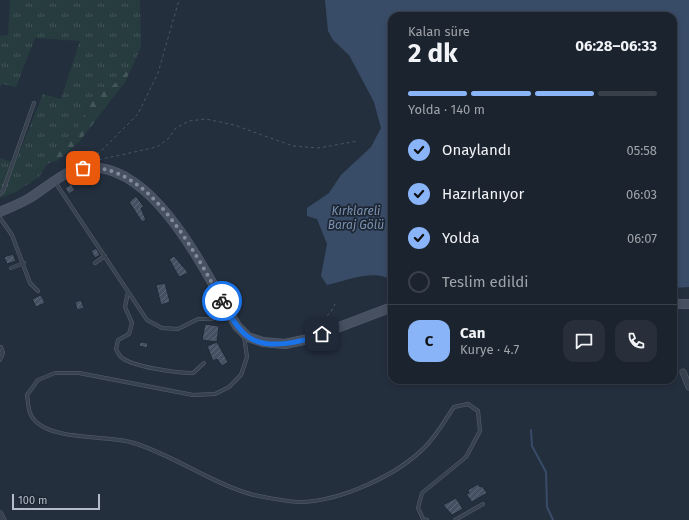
<!DOCTYPE html>
<html lang="tr">
<head>
<meta charset="utf-8">
<style>
	body { margin:0; font-family:"Fira Sans",sans-serif; background:#282f3a; color:#f1f3f6; height:100vh; display:flex; flex-direction:column; font-size:15px; white-space:nowrap }
	* { box-sizing:border-box; margin:0 }
	p { font-size:13px; color:#a0a4aa }
	.icon { flex:none; width:22px; height:22px; fill:none; stroke:currentColor; stroke-width:2; stroke-linecap:round; stroke-linejoin:round }
	.map { position:relative; flex:1; overflow:hidden }
	.sheet { position:absolute; left:388px; top:12px; width:289px; height:372px; display:flex; flex-direction:column; background:#1b232e; border-radius:12px; box-shadow:0 2px 6px #0003,0 0 0 1px #39404a }
	.sheet>* { flex:none }
	.scale { position:absolute; left:12px; bottom:10px; width:88px; box-sizing:border-box; padding-left:4px; border:2px solid #b4bcc9; border-top:0; font-size:11px; line-height:14px; white-space:nowrap; color:#b4bcc9; -webkit-text-stroke:3px #1d2633; paint-order:stroke }
	.pin { position:absolute; display:grid; place-items:center; width:34px; height:34px; color:#fff; margin:-17px; border-radius:8px; box-shadow:0 2px 6px #0006 }
	.courier { position:absolute; display:grid; place-items:center; width:40px; height:40px; margin:-20px; border:3px solid #1a73e8; border-radius:50%; background:#fff; color:#222; box-shadow:0 1px 5px #0007 }
	.head em { font-style:normal; font-weight:700 }
	.head div { display:flex; flex-direction:column-reverse }
	.head { display:flex; align-items:center; justify-content:space-between; height:68px; padding:0 20px }
	h1 { font-size:26px; font-weight:700; line-height:30px }
	.bar { display:grid; grid-template-columns:repeat(4,1fr); gap:6px 4px; align-content:center; height:48px; padding:0 20px }
	.bar i { height:5px; border-radius:3px; background:#39404a }
	.bar .active { background:#8ab4f8 }
	.bar p { grid-column:span 4 }
	.line { display:flex; align-items:center; gap:10px; padding:0 20px; border-top:1px solid #39404a }
	.line div { flex:1 }
	.round { display:grid; place-items:center; flex:none; width:42px; height:42px; border-radius:12px; background:#282f3a }
	ol { padding:0 20px; list-style:none }
	li { display:flex; align-items:center; gap:12px; height:44px }
	li p { margin-inline-start:auto }
	li .icon { padding:4px; border-radius:50%; background:#8ab4f8; color:#111; stroke-width:4 }
	li:last-child { color:#a0a4aa }
	li i { width:22px; height:22px; border:2px solid #39404a; border-radius:50% }
	.map>svg:first-child { display:block }
	.grass { fill:url(#grass-tufts) }
	.forest { fill:url(#forest-firs) }
	.water { fill:#394c67 }
	.lines { fill:none; stroke-linecap:round; stroke-linejoin:round }
	.stream { stroke:#394c67; stroke-width:2 }
	.building { fill:url(#building-hatch); stroke:#1f2835 }
	.lane-casing { stroke:#565f6c; stroke-width:4 }
	.street-casing { stroke:#565f6c; stroke-width:7 }
	.secondary-casing { stroke:#565f6c; stroke-width:10 }
	.path { stroke:#44595c; stroke-width:1; stroke-dasharray:3 3; stroke-linecap:butt }
	.lane { stroke:#38414e; stroke-width:3 }
	.street { stroke:#38414e; stroke-width:6 }
	.secondary { stroke:#465061; stroke-width:9 }
	.done { stroke:#828b98; stroke-width:4; stroke-dasharray:0 7.2 }
	.route { stroke:#1a73e8; stroke-width:5 }
	.labels { text-anchor:middle; stroke-width:3.5; stroke-linejoin:round; paint-order:stroke }
	.water-label { font-size:12px; font-style:italic; fill:#7c92b1; stroke:#1d2633 }
</style>
</head>
<body>
<div class="map">
<svg width="689" height="520" viewBox="0 0 689 520">
	<defs>
		<pattern id="grass-tufts" width="24" height="20" patternUnits="userSpaceOnUse"><rect width="24" height="20" fill="#263c3f"/><path d="M3 7l-1-3M5 7V3M7 7l1-3M15 17l-1-3M17 17v-4M19 17l1-3" fill="none" stroke="#435659"/></pattern>
		<pattern id="forest-firs" width="22" height="20" patternUnits="userSpaceOnUse"><rect width="22" height="20" fill="#263c3f"/><path d="M5 1l3.5 6h-7zM16 11l3.5 6h-7z" fill="#435659"/></pattern>
		<pattern id="building-hatch" width="6" height="6" patternUnits="userSpaceOnUse"><rect width="6" height="6" fill="#455162"/><path d="M-1 1l2-2M0 6l6-6M5 7l2-2" fill="none" stroke="#5d6877"/></pattern>
	</defs>
	<rect width="100%" height="100%" fill="#242f3e"/>
	<!-- grass -->
	<polygon class="grass" points="10,0 140,0 141,47 133,65 109,89 98,87 76,132 56,149 39,177 16,192 0,198 0,158 15,163 43,94 61,99 80,41 35,38 16,87 2,84 0,86 0,36 8,35"/>
	<!-- forest -->
	<polygon class="forest" points="133,65 125,82 79,142 57,161 45,164 56,149 76,132 98,87 109,89"/>
	<!-- water -->
	<path class="water" d="M 325,0 L 689,0 L 689,287 L 673,288 L 673,16 L 392,16 L 392,281 C 376,268 346,281 327,285 L 321,276 L 327,244 L 317,219 L 307,216 L 307,208 L 329,193 L 341,175 L 371,147 L 381,128 L 374,102 L 349,55 L 333,40 L 328,31 Z"/>
	<g class="lines">
		<!-- stream -->
		<polyline class="stream" points="531,430 532,446 546,472 547,507 553,520"/>
	</g>
	<!-- building -->
	<g class="building">
		<polygon points="71,184 75,190 69,194 65,188"/>
		<polygon points="136,196 144,207 141,208 146,220 142,222 129,202"/>
		<polygon points="96,248 100,255 95,258 91,251"/>
		<polygon points="13,254 16,261 7,264 4,257"/>
		<polygon points="174,256 186,270 188,273 179,277 169,259"/>
		<polygon points="165,283 170,302 161,305 156,285"/>
		<polygon points="41,295 45,303 36,307 32,299"/>
		<polygon points="81,300 84,308 77,310 75,302"/>
		<polygon points="215,309 219,317 215,319 211,310"/>
		<polygon points="205,324 219,326 217,342 202,340"/>
		<polygon points="140,342 148,343 147,348 139,346"/>
		<polygon points="217,342 228,362 222,366 217,359 213,361 207,346"/>
		<polygon points="478,484 480,487 482,486 487,493 472,502 466,494 469,493 468,490"/>
		<polygon points="456,498 463,509 452,515 443,505"/>
	</g>
	<g class="lines">
		<defs>
			<g id="lane">
				<polyline points="55,182 147,320 162,328 178,329 198,319 212,319"/>
				<polyline points="0,194 3,191 34,103"/>
				<polyline points="0,218 12,235 30,283 38,291"/>
				<polyline points="95,263 105,256"/>
				<polyline points="11,268 24,263"/>
				<path d="M 128,292 L 125,307 L 132,323 L 129,334 L 118,340 L 116,349 C 117,351 119,355 121,357 C 132,367 177,373 193,373 L 204,363"/>
				<path d="M 244,336 L 247,357 L 241,375 L 229,387 L 215,394 L 193,395 L 79,373 L 55,373 L 38,380 L 27,395 C 28,400 28,408 30,413 C 42,443 109,434 134,443 C 175,456 209,482 250,494 C 262,497 290,502 301,502 C 341,501 398,475 426,446 C 437,435 445,420 454,407 L 468,404 L 478,411 L 480,431 L 466,457 L 422,493 L 418,508 L 423,519 L 427,520"/>
				<polyline points="0,360 3,353 1,347"/>
				<polyline points="455,520 483,504"/>
			</g>
			<g id="street">
				<polyline points="683,372 689,387"/>
				<polyline points="0,514 3,520"/>
			</g>
			<g id="secondary">
				<path d="M 0,212 C 9,208 19,204 28,199 C 40,192 64,172 76,169 C 152,151 206,276 237,326 L 248,337 L 263,342 L 285,344 L 308,339 L 392,307"/>
				<polyline points="673,304 689,304"/>
			</g>
		</defs>
		<!-- lane casing -->
		<use href="#lane" class="lane-casing"/>
		<!-- street casing -->
		<use href="#street" class="street-casing"/>
		<!-- secondary casing -->
		<use href="#secondary" class="secondary-casing"/>
		<!-- path -->
		<g class="path">
			<polyline points="87,161 102,150 138,114 158,73 179,0"/>
			<polyline points="93,161 157,147 168,139 176,128 189,121 206,119 234,125 293,146 318,148 358,141"/>
			<polyline points="314,328 331,312 335,304"/>
		</g>
		<!-- lane -->
		<use href="#lane" class="lane"/>
		<!-- street -->
		<use href="#street" class="street"/>
		<!-- secondary -->
		<use href="#secondary" class="secondary"/>
	</g>
	<g class="lines">
		<!-- done -->
		<path class="done" d="M 83,168 C 149,161 195,253 222,301"/>
		<!-- route -->
		<path class="route" d="M 222,301 C 229,314 236,327 247,336 C 266,351 302,342 322,334"/>
	</g>
	<g class="labels">
		<!-- water labels -->
		<g class="water-label">
			<text x="356" y="215">Kırklareli<tspan x="356" dy="14">Baraj Gölü</tspan></text>
		</g>
	</g>
</svg>
<div class="scale">100 m</div>
<div class="pin" style="left:83px;top:168px;background:#ea580c"><svg class="icon" aria-label="bag" viewBox="0 0 24 24"><path d="M5 8h14l-1 12H6zM9 8a3 3 0 0 1 6 0"/></svg></div>
<div class="pin" style="left:322px;top:334px;background:#1f2937"><svg class="icon" aria-label="home" viewBox="0 0 24 24"><path d="M3 11l9-7 9 7M6 9v11h12V9"/></svg></div>
<div class="courier" style="left:222px;top:301px"><svg class="icon" aria-label="bike" viewBox="0 0 24 24"><circle cx="6" cy="16" r="4"/><circle cx="18" cy="16" r="4"/><path d="M6 16l4-8h5l3 8M10 8l3 8H6M13 5h3"/></svg></div>
<section class="sheet">
<div class="head"><div><h1>2 dk</h1><p>Kalan süre</p></div><em>06:28–06:33</em></div>
<div class="bar"><i class="active"></i><i class="active"></i><i class="active"></i><i></i><p>Yolda · 140 m</p></div>
<ol>
<li><svg class="icon" aria-label="check" viewBox="0 0 24 24"><path d="M5 12l5 5 9-10"/></svg>Onaylandı<p>05:58</p></li>
<li><svg class="icon" aria-label="check" viewBox="0 0 24 24"><path d="M5 12l5 5 9-10"/></svg>Hazırlanıyor<p>06:03</p></li>
<li><svg class="icon" aria-label="check" viewBox="0 0 24 24"><path d="M5 12l5 5 9-10"/></svg>Yolda<p>06:07</p></li>
<li><i></i>Teslim edildi</li>
</ol>
<div class="line" style="height:72px"><b class="round" style="background:#8ab4f8;color:#111">C</b><div><b>Can</b><p>Kurye · 4.7</p></div><a class="round"><svg class="icon" aria-label="chat" viewBox="0 0 24 24"><path d="M4 5h16v11H9l-5 4z"/></svg></a><a class="round"><svg class="icon" aria-label="phone" viewBox="0 0 24 24"><path d="M5 4h4l2 5-3 2q2 4 5 5l2-3 5 2v4C11 20 4 13 5 4z"/></svg></a></div>
</section>
</div>
</body>
</html>
